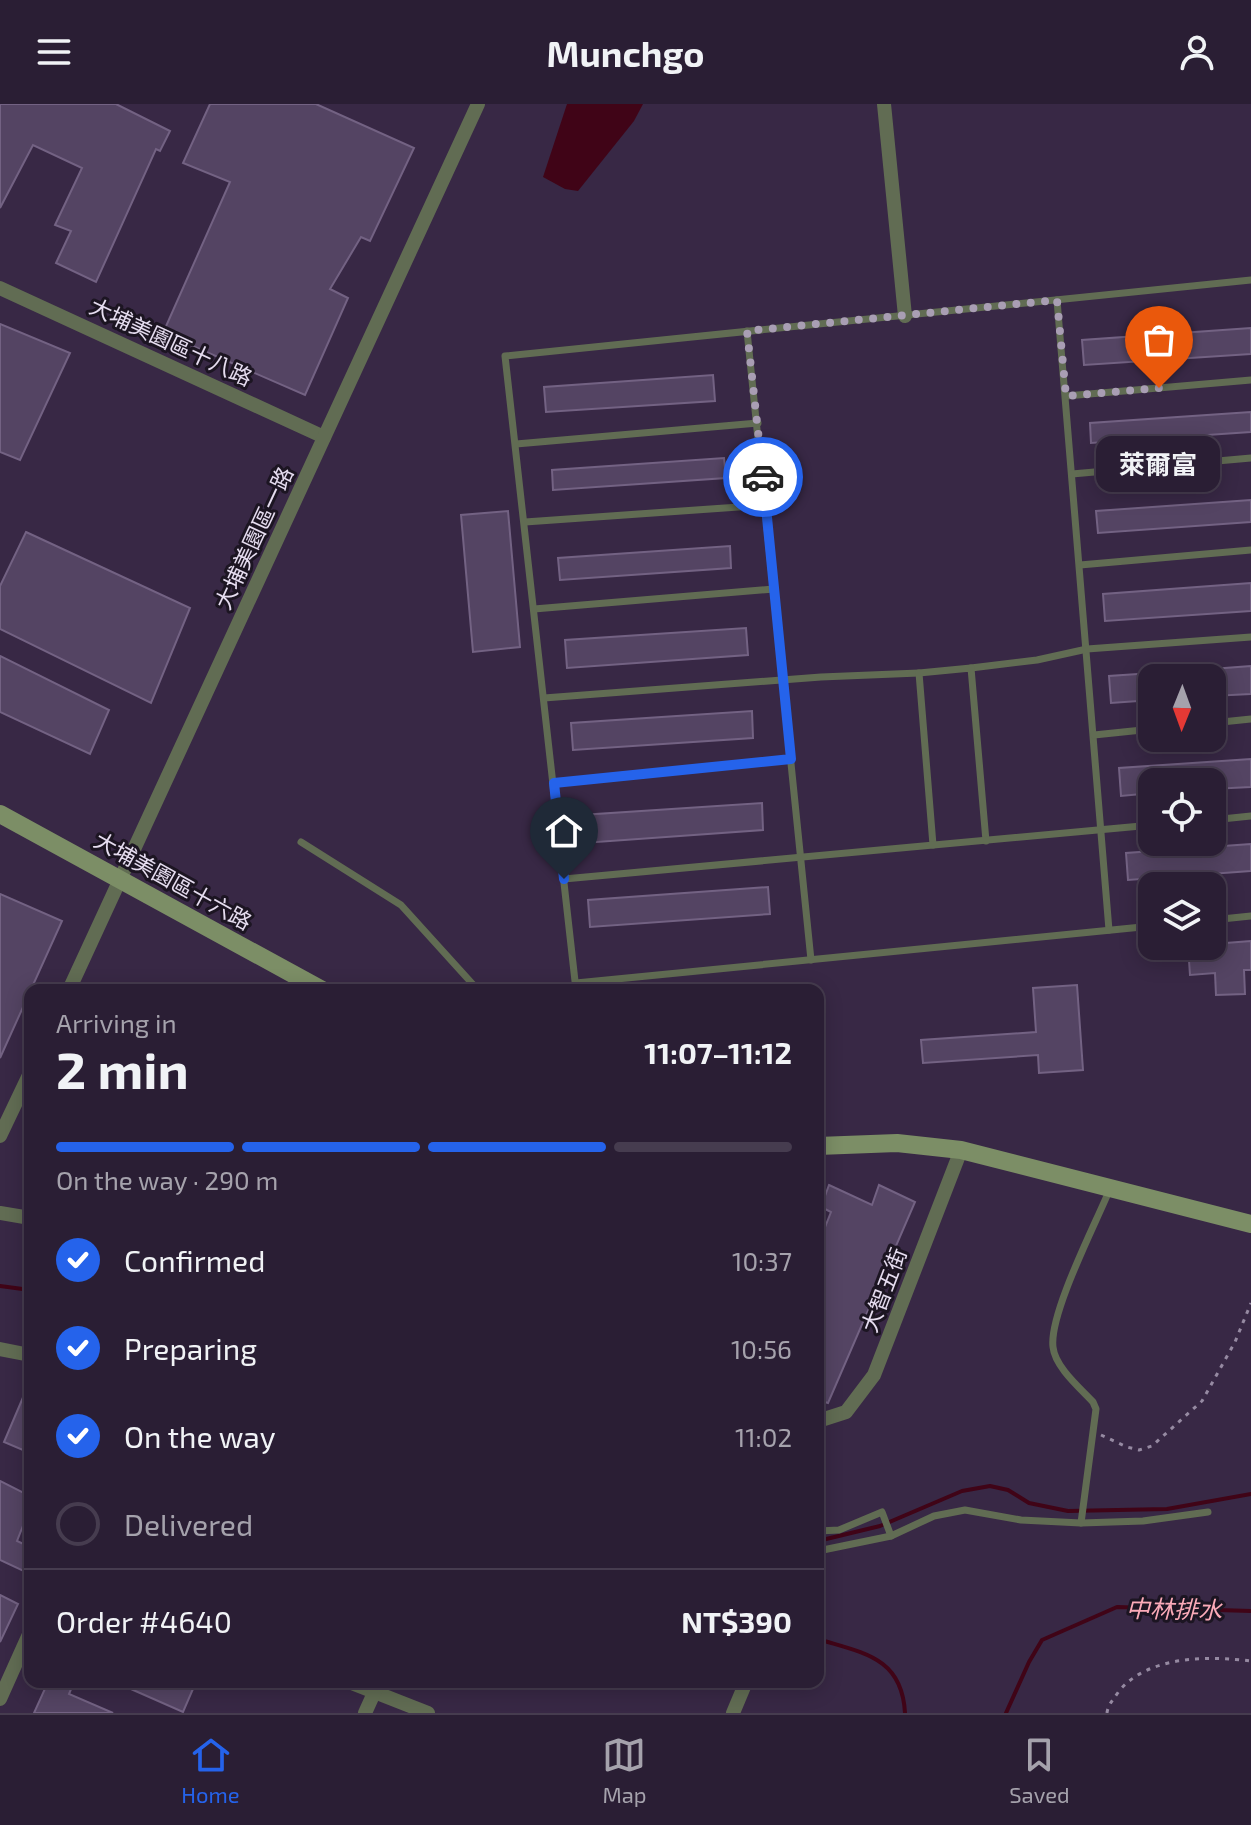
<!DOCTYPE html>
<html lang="en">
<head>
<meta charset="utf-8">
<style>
	body { margin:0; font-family:"Exo 2","Noto Sans TC",sans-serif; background:#32273c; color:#f1f3f6; height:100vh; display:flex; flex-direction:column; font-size:30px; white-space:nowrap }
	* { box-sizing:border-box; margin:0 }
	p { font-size:26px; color:#a5a2ac }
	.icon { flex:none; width:44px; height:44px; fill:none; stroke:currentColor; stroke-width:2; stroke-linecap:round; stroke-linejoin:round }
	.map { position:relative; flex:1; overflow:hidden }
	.details { position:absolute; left:24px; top:880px; width:800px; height:704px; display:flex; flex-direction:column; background:#2a1e34; border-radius:16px; box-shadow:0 4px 20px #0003,0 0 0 2px #463c4f }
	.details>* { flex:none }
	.needle { width:52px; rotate:181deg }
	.controls { position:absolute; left:1138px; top:560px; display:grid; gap:16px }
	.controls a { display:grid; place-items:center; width:88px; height:88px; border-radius:16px; background:#2a1e34; box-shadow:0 4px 20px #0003,0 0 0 2px #463c4f; font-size:40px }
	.pin { position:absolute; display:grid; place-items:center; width:68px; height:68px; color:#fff; margin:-82px -34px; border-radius:50% 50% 50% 0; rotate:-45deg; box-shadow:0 0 8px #0007 }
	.pin .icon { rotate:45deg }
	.courier { position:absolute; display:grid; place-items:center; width:80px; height:80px; margin:-40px; border:6px solid #2563eb; border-radius:50%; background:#fff; color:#222; box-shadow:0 2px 10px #0007 }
	.bubble { position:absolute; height:56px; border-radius:16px; background:#2a1e34; box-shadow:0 4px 20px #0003,0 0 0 2px #463c4f; font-size:26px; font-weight:700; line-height:56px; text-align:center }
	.head em { font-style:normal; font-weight:700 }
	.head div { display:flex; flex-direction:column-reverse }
	.head { display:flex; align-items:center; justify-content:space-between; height:136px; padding:0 32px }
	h1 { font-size:52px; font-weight:700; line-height:60px }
	.bar { display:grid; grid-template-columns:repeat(4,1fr); gap:12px 8px; align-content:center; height:96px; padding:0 32px }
	.bar i { height:10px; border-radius:6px; background:#463c4f }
	.bar .selected { background:#2563eb }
	.bar p { grid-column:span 4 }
	.line { display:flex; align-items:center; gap:20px; padding:0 32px; border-top:2px solid #463c4f }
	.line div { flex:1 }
	ol { padding:0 32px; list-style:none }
	li { display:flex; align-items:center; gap:24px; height:88px }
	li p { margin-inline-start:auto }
	li .icon { padding:8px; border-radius:50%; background:#2563eb; color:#fff; stroke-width:4 }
	li:last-child { color:#a5a2ac }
	li i { width:44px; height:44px; border:4px solid #463c4f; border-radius:50% }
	header { display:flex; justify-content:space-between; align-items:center; height:104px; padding:0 32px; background:#2a1e34; font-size:36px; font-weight:700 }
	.tab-bar { display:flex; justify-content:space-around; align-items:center; height:112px; border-top:2px solid #463c4f; background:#2a1e34; font-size:22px; color:#a5a2ac }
	.tab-bar a { display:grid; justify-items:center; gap:4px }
	.tab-bar .selected { color:#2563eb }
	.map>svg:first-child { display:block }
	.water { fill:#400417 }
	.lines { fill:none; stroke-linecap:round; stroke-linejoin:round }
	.stream { stroke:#400417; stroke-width:4 }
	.building { fill:#544463; stroke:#736283; stroke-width:2 }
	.path { stroke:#968aa2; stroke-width:3; stroke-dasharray:4 6; stroke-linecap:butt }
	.lane { stroke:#616c53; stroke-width:7 }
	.street { stroke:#616c53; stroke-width:14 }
	.secondary { stroke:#7c8e66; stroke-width:18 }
	.done { stroke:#a99eb4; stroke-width:8; stroke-dasharray:0 14.4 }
	.route { stroke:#2563eb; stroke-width:10 }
	.labels { text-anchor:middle; stroke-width:6; stroke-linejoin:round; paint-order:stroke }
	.street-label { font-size:22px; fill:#e6ddf0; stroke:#1c1522 }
	.water-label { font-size:24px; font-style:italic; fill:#fbaab8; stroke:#1c1522 }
</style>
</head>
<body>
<header><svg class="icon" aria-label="menu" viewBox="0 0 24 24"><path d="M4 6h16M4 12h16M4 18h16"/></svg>Munchgo<svg class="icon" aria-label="person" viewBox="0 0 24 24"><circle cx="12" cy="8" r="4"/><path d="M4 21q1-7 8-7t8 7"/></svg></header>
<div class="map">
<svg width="1251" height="1609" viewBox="0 0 1251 1609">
	<rect width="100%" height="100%" fill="#382845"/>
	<!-- water -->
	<polygon class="water" points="567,0 643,0 634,17 578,87 565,85 543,73"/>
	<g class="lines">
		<!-- stream -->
		<g class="stream">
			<polyline points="0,1182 30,1186"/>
			<polyline points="818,1437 880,1422 962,1387 990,1382 1008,1386 1029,1399 1068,1407 1167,1405 1251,1390"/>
			<path d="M 818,1535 C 863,1549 902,1553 905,1609"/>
			<polyline points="1006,1609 1029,1558 1042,1536 1117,1503 1251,1507"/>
		</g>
	</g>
	<!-- building -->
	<g class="building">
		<polygon points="0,0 116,0 170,27 160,47 156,45 96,178 56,159 71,127 55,121 82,64 33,41 0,104"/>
		<polygon points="210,0 316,0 414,44 370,137 361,133 330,185 348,194 305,291 163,229 230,78 183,59"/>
		<polygon points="0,220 70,249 20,356 0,348"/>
		<polygon points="1251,224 1251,250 1084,261 1082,236"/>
		<polygon points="713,271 715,297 546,308 544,283"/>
		<polygon points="1251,308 1251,328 1091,339 1090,319"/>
		<polygon points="724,354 726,374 553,386 552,366"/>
		<polygon points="1251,396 1251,418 1098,429 1096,407"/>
		<polygon points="508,407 520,543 473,548 461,411"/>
		<polygon points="26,428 190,504 151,599 0,525 0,482"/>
		<polygon points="730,442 731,464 560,476 558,454"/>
		<polygon points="1251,479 1251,507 1105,517 1103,490"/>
		<polygon points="746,524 748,551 567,564 565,536"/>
		<polygon points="0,552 109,606 90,650 0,608"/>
		<polygon points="1251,562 1251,590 1212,592 1212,565"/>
		<polygon points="1152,569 1152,596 1111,599 1109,572"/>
		<polygon points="752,607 753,634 573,646 571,619"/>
		<polygon points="1251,655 1251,683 1212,685 1212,678 1152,678 1152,689 1121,692 1119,664"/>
		<polygon points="762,699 763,726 583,739 581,711"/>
		<polygon points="1251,740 1251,767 1128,776 1126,749"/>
		<polygon points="768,783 770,810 590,823 588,796"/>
		<polygon points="0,790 62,817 0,954"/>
		<polygon points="1251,837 1251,866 1244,866 1245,890 1216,891 1215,869 1190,871 1188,842"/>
		<polygon points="1077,881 1083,966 1039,969 1038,951 923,959 921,936 1036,928 1033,884"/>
		<polygon points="829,1081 872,1101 879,1081 915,1098 828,1299 818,1296 818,1141 831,1108 821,1103"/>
		<polygon points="30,1277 30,1349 4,1338"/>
		<polygon points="0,1377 30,1392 30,1404 17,1437 30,1443 30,1470 0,1456"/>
		<polygon points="0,1491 18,1500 0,1538"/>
		<polygon points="48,1578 74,1578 69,1590 113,1609 34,1609"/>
		<polygon points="115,1578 196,1578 183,1608"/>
	</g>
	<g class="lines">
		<!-- path -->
		<g class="path">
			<polyline points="1101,1331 1127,1343 1139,1346 1152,1342 1202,1297 1235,1238 1251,1199"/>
			<path d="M 1107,1609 C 1108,1600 1114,1595 1119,1587 C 1149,1551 1209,1552 1251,1557"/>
		</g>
		<!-- lane -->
		<g class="lane">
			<polyline points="1057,196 1109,826"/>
			<polyline points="747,227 811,856"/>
			<polyline points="1066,292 1251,276"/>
			<polyline points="516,340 758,319"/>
			<polyline points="1072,370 1251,354"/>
			<polyline points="525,418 766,401"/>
			<polyline points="1080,461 1251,446"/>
			<polyline points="534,505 774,485"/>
			<polyline points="971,564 1037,556 1087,545 1251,533"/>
			<polyline points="544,594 821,573 919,569"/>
			<polyline points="1212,619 1251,615"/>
			<polyline points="1094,631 1152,625"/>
			<polyline points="554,679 791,655"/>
			<polyline points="1212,716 1251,712"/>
			<polyline points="301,738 401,801 478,886"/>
			<polyline points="933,741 919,569 971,564 986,737"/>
			<polyline points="564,775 1152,721"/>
			<polyline points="1212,816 1251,812"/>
			<polyline points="576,879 1152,822"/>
			<polyline points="576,886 505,252 1251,176"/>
			<path d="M 1081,1419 L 1096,1305 L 1093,1298 C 1080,1284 1055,1263 1053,1243 C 1049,1210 1095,1121 1109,1087"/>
			<polyline points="818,1427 839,1426 882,1408 891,1432"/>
			<polyline points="818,1447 891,1432 934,1412 965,1406 1021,1416 1081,1419 1143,1417 1208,1408"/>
		</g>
		<!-- street -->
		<g class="street">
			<polyline points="884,0 905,212"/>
			<polyline points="0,184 324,333"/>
			<polyline points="69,886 478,0"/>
			<polyline points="0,1032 30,969"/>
			<polyline points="0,1109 30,1114"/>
			<polyline points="0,1245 30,1251"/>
			<polyline points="818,1317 846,1308 874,1271 961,1046"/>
			<polyline points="349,1578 428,1609"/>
			<polyline points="0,1595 30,1528"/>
			<polyline points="365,1609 379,1578"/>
			<polyline points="733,1609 746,1578"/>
		</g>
		<!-- secondary -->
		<g class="secondary">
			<polyline points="0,710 322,886"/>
			<polyline points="818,1042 897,1039 961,1046 1251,1120"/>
		</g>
	</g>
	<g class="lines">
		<!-- done -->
		<polyline class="done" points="763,373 747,227 1057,196 1066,292 1159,284"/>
		<!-- route -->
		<polyline class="route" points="564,775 554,679 791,655 763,373"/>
	</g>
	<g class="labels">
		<!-- street labels -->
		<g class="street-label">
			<text transform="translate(171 238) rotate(25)" y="8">大埔美園區十八路</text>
			<text transform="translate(254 434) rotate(-65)" y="8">大埔美園區一路</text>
			<text transform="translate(173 777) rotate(29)" y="8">大埔美園區十六路</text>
			<text transform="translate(884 1186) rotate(-69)" y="8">大智五街</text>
		</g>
		<!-- water labels -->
		<g class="water-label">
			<text transform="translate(1174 1506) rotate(1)" y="8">中林排水</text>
		</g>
	</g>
</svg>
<div class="controls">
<a><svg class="needle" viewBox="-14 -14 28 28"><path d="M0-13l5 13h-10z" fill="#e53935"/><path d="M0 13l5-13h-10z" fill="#a5a2ac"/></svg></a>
<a><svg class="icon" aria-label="locate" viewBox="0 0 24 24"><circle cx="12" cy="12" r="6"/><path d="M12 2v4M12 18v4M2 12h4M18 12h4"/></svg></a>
<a><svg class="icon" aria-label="layers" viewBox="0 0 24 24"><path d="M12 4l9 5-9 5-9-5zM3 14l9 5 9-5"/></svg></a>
</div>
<div class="pin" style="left:1159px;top:284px;background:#ea580c"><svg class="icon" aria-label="bag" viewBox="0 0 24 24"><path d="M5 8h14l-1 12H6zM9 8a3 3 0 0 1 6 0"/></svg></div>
<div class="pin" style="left:564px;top:775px;background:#1f2937"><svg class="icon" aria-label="home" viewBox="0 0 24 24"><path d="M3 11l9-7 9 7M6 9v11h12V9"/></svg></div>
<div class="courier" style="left:763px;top:373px"><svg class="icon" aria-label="car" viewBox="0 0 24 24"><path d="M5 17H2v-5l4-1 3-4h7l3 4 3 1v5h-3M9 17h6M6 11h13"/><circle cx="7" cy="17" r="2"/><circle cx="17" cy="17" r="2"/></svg></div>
<div class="bubble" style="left:1096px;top:332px;width:124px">萊爾富</div>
<section class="details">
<div class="head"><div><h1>2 min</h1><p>Arriving in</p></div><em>11:07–11:12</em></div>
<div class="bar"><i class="selected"></i><i class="selected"></i><i class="selected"></i><i></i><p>On the way · 290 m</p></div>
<ol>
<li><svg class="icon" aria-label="check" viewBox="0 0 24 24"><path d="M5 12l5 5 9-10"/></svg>Confirmed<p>10:37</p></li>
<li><svg class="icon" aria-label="check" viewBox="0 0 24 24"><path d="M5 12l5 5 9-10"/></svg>Preparing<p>10:56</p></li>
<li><svg class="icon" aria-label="check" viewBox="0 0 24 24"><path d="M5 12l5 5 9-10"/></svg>On the way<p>11:02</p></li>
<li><i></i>Delivered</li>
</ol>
<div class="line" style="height:104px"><div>Order #4640</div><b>NT$390</b></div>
</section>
</div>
<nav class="tab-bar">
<a class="selected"><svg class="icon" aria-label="home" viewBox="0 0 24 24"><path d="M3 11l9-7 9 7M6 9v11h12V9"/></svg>Home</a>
<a><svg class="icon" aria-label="map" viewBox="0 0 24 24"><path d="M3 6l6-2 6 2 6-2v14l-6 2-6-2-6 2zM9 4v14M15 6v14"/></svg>Map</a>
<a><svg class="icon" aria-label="saved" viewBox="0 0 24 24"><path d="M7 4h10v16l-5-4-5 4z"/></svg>Saved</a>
</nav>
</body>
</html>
